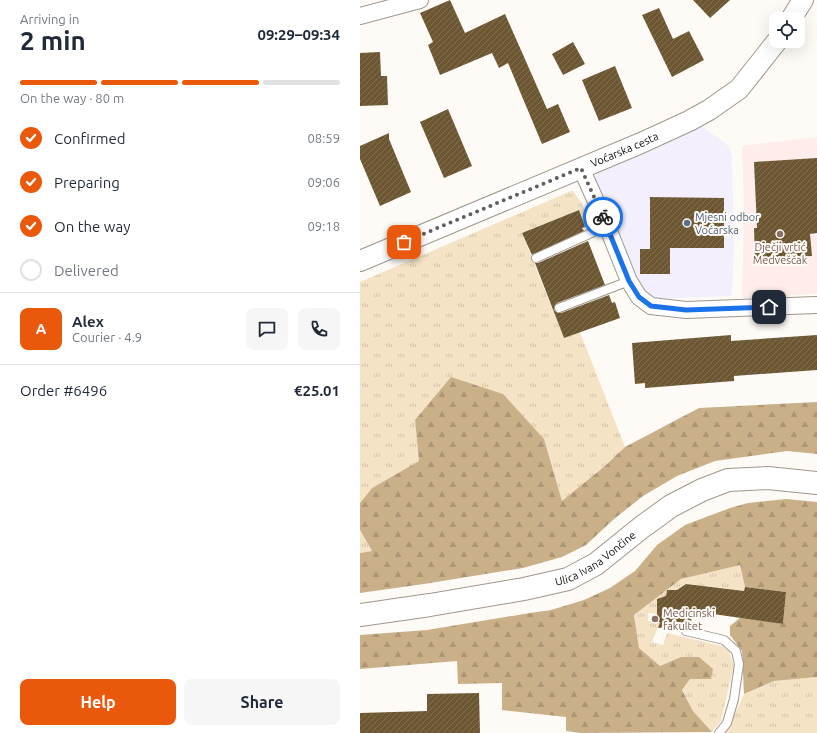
<!DOCTYPE html>
<html lang="en">
<head>
<meta charset="utf-8">
<style>
	body { margin:0; font-family:Ubuntu,sans-serif; background:#f6f6f7; color:#1f2937; height:100vh; display:flex; flex-direction:column; font-size:15px; white-space:nowrap }
	* { box-sizing:border-box; margin:0 }
	p { font-size:13px; color:#747a83 }
	.icon { flex:none; width:22px; height:22px; fill:none; stroke:currentColor; stroke-width:2; stroke-linecap:round; stroke-linejoin:round }
	.map { position:relative; flex:1; overflow:hidden }
	.side { display:flex; flex-direction:column; background:#fff; width:360px }
	.side>* { flex:none }
	.fabs { position:absolute; left:409px; top:12px; display:grid; gap:8px }
	.fabs a { display:grid; place-items:center; width:36px; height:36px; border-radius:8px; background:#fff; box-shadow:0 4px 16px #0002; font-size:20px }
	.pin { position:absolute; display:grid; place-items:center; width:34px; height:34px; color:#fff; margin:-17px; border-radius:8px; box-shadow:0 2px 6px #0006 }
	.courier { position:absolute; display:grid; place-items:center; width:40px; height:40px; margin:-20px; border:3px solid #1a73e8; border-radius:50%; background:#fff; color:#222; box-shadow:0 1px 5px #0007 }
	.overview em { font-style:normal; font-weight:700 }
	.overview div { display:flex; flex-direction:column-reverse }
	.overview { display:flex; align-items:center; justify-content:space-between; height:68px; padding:0 20px }
	h1 { font-size:26px; font-weight:700; line-height:30px }
	.bar { display:grid; grid-template-columns:repeat(4,1fr); gap:6px 4px; align-content:center; height:48px; padding:0 20px }
	.bar i { height:5px; border-radius:3px; background:#e0e1e3 }
	.bar .selected { background:#ea580c }
	.bar p { grid-column:span 4 }
	.line { display:flex; align-items:center; gap:10px; padding:0 20px; border-top:1px solid #e0e1e3 }
	.line div { flex:1 }
	.round { display:grid; place-items:center; flex:none; width:42px; height:42px; border-radius:8px; background:#f6f6f7 }
	ol { padding:0 20px; list-style:none }
	li { display:flex; align-items:center; gap:12px; height:44px }
	li p { margin-inline-start:auto }
	li .icon { padding:4px; border-radius:50%; background:#ea580c; color:#fff; stroke-width:4 }
	li:last-child { color:#747a83 }
	li i { width:22px; height:22px; border:2px solid #e0e1e3; border-radius:50% }
	.cta { display:flex; gap:8px; margin-top:auto; padding:8px 20px }
	.cta a { flex:1; height:46px; border-radius:8px; background:#ea580c; color:#fff; font-size:16px; font-weight:700; line-height:46px; text-align:center }
	.cta a+a { background:#f6f6f7; color:#1f2937 }
	main { display:flex; flex:1; min-height:0 }
	.map>svg:first-child { display:block }
	.commercial { fill:#f3effd }
	.education { fill:#feedeb }
	.grass { fill:url(#grass-tufts) }
	.forest { fill:url(#forest-firs) }
	.building { fill:url(#building-hatch) }
	.lines { fill:none; stroke-linecap:round; stroke-linejoin:round }
	.service-casing { stroke:#9f978b; stroke-width:10 }
	.minor-casing { stroke:#9f978b; stroke-width:18 }
	.tertiary-casing { stroke:#9f978b; stroke-width:22 }
	.secondary-casing { stroke:#9f978b; stroke-width:24 }
	.service { stroke:#fff; stroke-width:8 }
	.minor { stroke:#fff; stroke-width:16 }
	.tertiary { stroke:#fff; stroke-width:20 }
	.secondary { stroke:#fff; stroke-width:22 }
	.done { stroke:#63605c; stroke-width:4; stroke-dasharray:0 7.2 }
	.route { stroke:#1a73e8; stroke-width:5 }
	.service-dot { fill:#5c6f8a; stroke:#fefbf6; stroke-width:1.5 }
	.education-dot { fill:#8d6e63; stroke:#fefbf6; stroke-width:1.5 }
	.labels { text-anchor:middle; stroke-width:4; stroke-linejoin:round; paint-order:stroke }
	.street-label { font-size:11px; fill:#100d09; stroke:#fefbf6 }
	.service-label { font-size:11px; fill:#4e5e75; stroke:#fefbf6; text-anchor:start }
	.education-label { font-size:11px; fill:#785e54; stroke:#fefbf6 }
</style>
</head>
<body>
<main>
<section class="side">
<div class="overview"><div><h1>2 min</h1><p>Arriving in</p></div><em>09:29–09:34</em></div>
<div class="bar"><i class="selected"></i><i class="selected"></i><i class="selected"></i><i></i><p>On the way · 80 m</p></div>
<ol>
<li><svg class="icon" aria-label="check" viewBox="0 0 24 24"><path d="M5 12l5 5 9-10"/></svg>Confirmed<p>08:59</p></li>
<li><svg class="icon" aria-label="check" viewBox="0 0 24 24"><path d="M5 12l5 5 9-10"/></svg>Preparing<p>09:06</p></li>
<li><svg class="icon" aria-label="check" viewBox="0 0 24 24"><path d="M5 12l5 5 9-10"/></svg>On the way<p>09:18</p></li>
<li><i></i>Delivered</li>
</ol>
<div class="line" style="height:72px"><b class="round" style="background:#ea580c;color:#fff">A</b><div><b>Alex</b><p>Courier · 4.9</p></div><a class="round"><svg class="icon" aria-label="chat" viewBox="0 0 24 24"><path d="M4 5h16v11H9l-5 4z"/></svg></a><a class="round"><svg class="icon" aria-label="phone" viewBox="0 0 24 24"><path d="M5 4h4l2 5-3 2q2 4 5 5l2-3 5 2v4C11 20 4 13 5 4z"/></svg></a></div>
<div class="line" style="height:52px"><div>Order #6496</div><b>€25.01</b></div>
<div class="cta"><a>Help</a><a>Share</a></div>
</section>
<div class="map">
<svg width="457" height="733" viewBox="0 0 457 733">
	<defs>
		<pattern id="grass-tufts" width="24" height="20" patternUnits="userSpaceOnUse"><rect width="24" height="20" fill="#f5e3c5"/><path d="M3 7l-1-3M5 7V3M7 7l1-3M15 17l-1-3M17 17v-4M19 17l1-3" fill="none" stroke="#d1c2a8"/></pattern>
		<pattern id="forest-firs" width="22" height="20" patternUnits="userSpaceOnUse"><rect width="22" height="20" fill="#c9b089"/><path d="M5 1l3.5 6h-7zM16 11l3.5 6h-7z" fill="#ac9675"/></pattern>
		<pattern id="building-hatch" width="6" height="6" patternUnits="userSpaceOnUse"><rect width="6" height="6" fill="#6d5732"/><path d="M-1 1l2-2M0 6l6-6M5 7l2-2" fill="none" stroke="#806f53"/></pattern>
	</defs>
	<rect width="100%" height="100%" fill="#fefbf6"/>
	<!-- commercial -->
	<polygon class="commercial" points="342,126 367,145 370,149 372,157 374,242 372,296 293,299 281,290 235,182 235,177 236,173"/>
	<!-- education -->
	<polygon class="education" points="457,137 457,294 382,298 384,210 382,146"/>
	<!-- grass -->
	<g class="grass">
		<polygon points="211,191 213,191 222,203 228,221 225,227 218,210 162,233 204,338 220,332 265,447 245,466 202,502 184,439 55,420 59,461 12,488 0,503 0,282"/>
		<polygon points="0,530 12,551 0,553"/>
		<polygon points="380,564 385,587 384,591 326,584 317,590 307,590 306,596 297,614 288,613 288,621 300,622 292,642 303,645 307,633 362,646 369,652 374,665 361,721 352,732 333,711 322,689 330,679 351,679 321,657 300,666 279,648 274,615 321,579"/>
		<polygon points="457,677 457,733 366,733 384,694 414,681"/>
	</g>
	<!-- forest -->
	<g class="forest">
		<polygon points="91,377 143,394 184,439 202,501 245,466 265,447 339,408 457,402 457,454 427,451 355,461 317,476 283,496 254,519 226,545 202,557 163,568 64,584 0,593 0,553 12,551 0,530 0,503 12,488 59,461 55,420"/>
		<polygon points="426,499 457,502 457,677 414,681 384,694 382,651 370,635 370,626 381,617 423,624 426,592 385,587 380,565 321,579 274,615 279,648 300,666 321,657 339,657 353,669 351,679 330,679 322,690 333,711 352,732 221,733 206,731 206,717 142,710 142,683 98,684 97,661 0,669 0,635 67,630 170,613 191,610 224,600 250,588 275,571 297,545 325,525 370,508 388,503"/>
	</g>
	<!-- building -->
	<g class="building">
		<polygon points="90,0 105,33 145,14 187,109 198,104 210,132 182,144 148,63 139,68 132,53 80,75 68,45 73,42 60,13"/>
		<polygon points="333,0 370,0 350,18"/>
		<polygon points="299,8 313,39 329,31 344,60 312,77 282,15"/>
		<polygon points="213,42 225,64 203,75 192,54"/>
		<polygon points="20,52 21,76 27,76 28,105 0,106 0,53"/>
		<polygon points="255,66 272,108 239,121 222,80"/>
		<polygon points="88,109 112,166 84,178 60,122"/>
		<polygon points="29,133 29,139 51,192 20,206 0,159 0,146"/>
		<polygon points="457,158 457,233 450,234 452,256 395,259 394,228 397,228 394,162"/>
		<polygon points="290,197 364,198 364,248 310,248 310,274 280,274 280,249 290,249"/>
		<polygon points="219,210 225,227 222,228 224,231 172,255 162,233"/>
		<polygon points="228,241 245,285 197,303 194,307 194,310 198,313 201,313 249,295 252,303 255,302 260,318 204,338 175,263 178,263"/>
		<polygon points="371,335 371,341 457,335 457,370 374,376 374,381 285,388 285,383 275,384 272,343"/>
		<polygon points="326,584 384,591 385,587 426,592 423,624 332,611 331,624 298,628 300,622 297,622 297,599 306,596 307,590 317,590"/>
		<polygon points="119,693 120,733 0,733 0,713 67,711 67,694"/>
	</g>
	<g class="lines">
		<defs>
			<g id="service">
				<polyline points="176,258 247,226"/>
				<polyline points="199,308 269,281"/>
				<polyline points="326,631 364,640 376,651 379,664 374,699 367,723 359,733"/>
			</g>
			<g id="minor">
				<polyline points="0,16 60,0"/>
				<polyline points="221,168 247,226 269,281 279,297 291,306 326,310 457,305"/>
			</g>
			<g id="tertiary">
				<polyline points="431,19 443,0"/>
				<path id="s1" d="M 0,261 L 281,143 L 329,121 L 349,110 L 379,89 L 417,41"/>
			</g>
			<g id="secondary">
				<path id="s2" d="M 0,615 L 70,605 L 164,589 L 208,579 L 236,564 L 282,527 L 311,506 L 342,490 L 368,480 L 408,478 L 457,483"/>
			</g>
		</defs>
		<!-- service casing -->
		<use href="#service" class="service-casing"/>
		<!-- minor casing -->
		<use href="#minor" class="minor-casing"/>
		<!-- tertiary casing -->
		<use href="#tertiary" class="tertiary-casing"/>
		<!-- secondary casing -->
		<use href="#secondary" class="secondary-casing"/>
		<!-- service -->
		<use href="#service" class="service"/>
		<!-- minor -->
		<use href="#minor" class="minor"/>
		<!-- tertiary -->
		<use href="#tertiary" class="tertiary"/>
		<!-- secondary -->
		<use href="#secondary" class="secondary"/>
	</g>
	<g class="lines">
		<!-- done -->
		<polyline class="done" points="44,242 221,168 243,217"/>
		<!-- route -->
		<polyline class="route" points="243,217 269,281 279,297 291,306 326,310 409,307"/>
	</g>
	<!-- markers -->
	<circle class="service-dot" cx="327" cy="223" r="4"/>
	<g class="education-dot">
		<circle cx="420" cy="234" r="4"/>
		<circle cx="295" cy="619" r="4"/>
	</g>
	<g class="labels">
		<!-- street labels -->
		<g class="street-label">
			<text dy="4" stroke="none"><textPath href="#s1" startOffset="287">Voćarska cesta</textPath></text>
			<text dy="4" stroke="none"><textPath href="#s2" startOffset="245">Ulica Ivana Vončine</textPath></text>
		</g>
		<!-- service labels -->
		<g class="service-label">
			<text x="335" y="221">Mjesni odbor<tspan x="335" dy="13">Voćarska</tspan></text>
		</g>
		<!-- education labels -->
		<g class="education-label">
			<text x="420" y="251">Dječji vrtić<tspan x="420" dy="13">Medveščak</tspan></text>
			<text x="303" y="617" text-anchor="start">Medicinski<tspan x="303" dy="13">fakultet</tspan></text>
		</g>
	</g>
</svg>
<div class="fabs">
<a><svg class="icon" aria-label="locate" viewBox="0 0 24 24"><circle cx="12" cy="12" r="6"/><path d="M12 2v4M12 18v4M2 12h4M18 12h4"/></svg></a>
</div>
<div class="pin" style="left:44px;top:242px;background:#ea580c"><svg class="icon" aria-label="bag" viewBox="0 0 24 24"><path d="M5 8h14l-1 12H6zM9 8a3 3 0 0 1 6 0"/></svg></div>
<div class="pin" style="left:409px;top:307px;background:#1f2937"><svg class="icon" aria-label="home" viewBox="0 0 24 24"><path d="M3 11l9-7 9 7M6 9v11h12V9"/></svg></div>
<div class="courier" style="left:243px;top:217px"><svg class="icon" aria-label="bike" viewBox="0 0 24 24"><circle cx="6" cy="16" r="4"/><circle cx="18" cy="16" r="4"/><path d="M6 16l4-8h5l3 8M10 8l3 8H6M13 5h3"/></svg></div>
</div>
</main>
</body>
</html>
